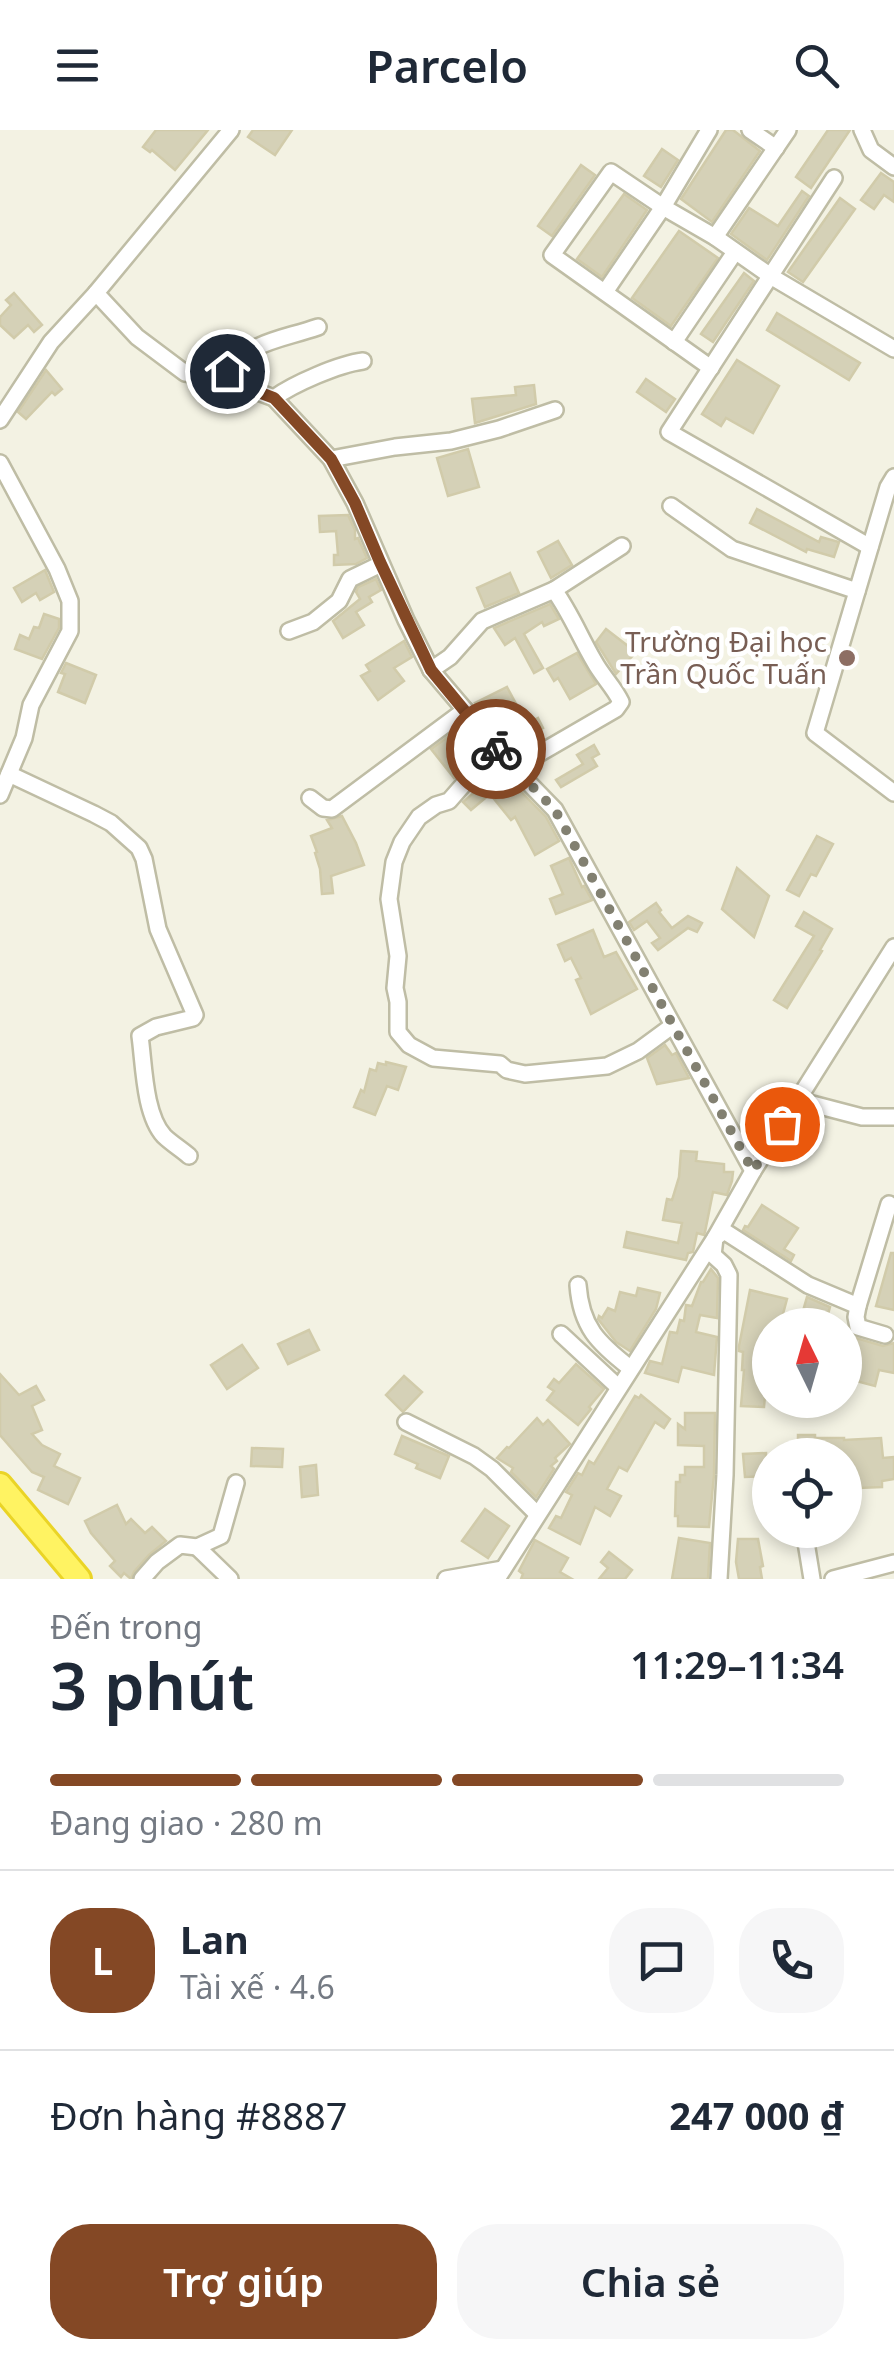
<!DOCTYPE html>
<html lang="vi">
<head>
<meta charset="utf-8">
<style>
	body { margin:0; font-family:"Noto Sans",sans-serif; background:#f6f6f7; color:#1f2937; height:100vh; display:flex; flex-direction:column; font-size:38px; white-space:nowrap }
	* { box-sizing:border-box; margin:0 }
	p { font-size:32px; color:#747a83 }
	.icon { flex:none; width:55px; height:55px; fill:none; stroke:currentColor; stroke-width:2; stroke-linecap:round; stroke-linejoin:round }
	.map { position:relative; height:1449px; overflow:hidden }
	.side { display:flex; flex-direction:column; background:#fff; flex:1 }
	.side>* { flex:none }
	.needle { width:65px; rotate:355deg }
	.controls { position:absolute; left:752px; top:1178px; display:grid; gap:20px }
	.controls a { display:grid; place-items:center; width:110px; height:110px; border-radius:50%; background:#fff; box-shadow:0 5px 15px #0003; font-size:50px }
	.pin { position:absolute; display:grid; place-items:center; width:85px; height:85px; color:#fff; margin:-42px; border:5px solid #fff; border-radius:50%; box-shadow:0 2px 10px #0007 }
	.courier { position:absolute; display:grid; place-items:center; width:100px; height:100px; margin:-50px; border:8px solid #844825; border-radius:50%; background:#fff; color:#222; box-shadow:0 2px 12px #0007 }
	.overview em { font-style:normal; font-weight:600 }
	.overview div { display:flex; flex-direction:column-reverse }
	.overview { display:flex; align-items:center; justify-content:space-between; height:170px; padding:0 50px }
	h1 { font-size:65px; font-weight:600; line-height:75px }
	.bar { display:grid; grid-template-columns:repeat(4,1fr); gap:15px 10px; align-content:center; height:120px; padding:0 50px }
	.bar i { height:12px; border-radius:8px; background:#e0e1e3 }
	.bar .selected { background:#844825 }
	.bar p { grid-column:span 4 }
	.line { display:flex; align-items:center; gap:25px; padding:0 50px; border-top:2px solid #e0e1e3 }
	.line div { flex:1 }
	.round { display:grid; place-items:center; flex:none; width:105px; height:105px; border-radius:40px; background:#f6f6f7 }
	.primary-button { display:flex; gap:20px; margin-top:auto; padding:20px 50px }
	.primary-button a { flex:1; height:115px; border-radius:40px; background:#844825; color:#fff; font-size:40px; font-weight:600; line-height:115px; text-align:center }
	.primary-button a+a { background:#f6f6f7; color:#1f2937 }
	header { display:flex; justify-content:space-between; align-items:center; height:130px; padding:0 50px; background:#fff; font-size:45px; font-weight:600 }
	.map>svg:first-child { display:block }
	.building { fill:#d5d1b7; stroke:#d1cbaa; stroke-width:2.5 }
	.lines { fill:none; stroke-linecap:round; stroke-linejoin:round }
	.minor-casing { stroke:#bfbda5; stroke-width:20 }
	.highway-casing { stroke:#ead426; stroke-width:28 }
	.minor { stroke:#fff; stroke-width:15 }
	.highway { stroke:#fff362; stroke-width:22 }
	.done { stroke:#828071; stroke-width:10; stroke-dasharray:0 18 }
	.route { stroke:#844825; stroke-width:12 }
	.education-dot { fill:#8d6e63; stroke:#fff; stroke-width:4 }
	.labels { text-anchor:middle; stroke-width:9; stroke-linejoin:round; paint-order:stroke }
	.education-label { font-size:28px; fill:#785e54; stroke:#fff; text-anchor:end }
</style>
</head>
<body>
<header><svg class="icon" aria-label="menu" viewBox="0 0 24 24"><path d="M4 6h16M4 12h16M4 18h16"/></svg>Parcelo<svg class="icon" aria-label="search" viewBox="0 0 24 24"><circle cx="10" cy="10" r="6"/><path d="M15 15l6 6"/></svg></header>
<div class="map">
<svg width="894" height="1449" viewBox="0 0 894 1449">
	<rect width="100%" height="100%" fill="#f3f2e3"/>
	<!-- building -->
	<g class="building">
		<polygon points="156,0 208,0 175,40 152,20 150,22 143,17"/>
		<polygon points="253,0 292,0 275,25 248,7"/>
		<polygon points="726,0 733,0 760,21 712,92 681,69"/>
		<polygon points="828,0 850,0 811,58 796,47"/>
		<polygon points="662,19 678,30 661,57 644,46"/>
		<polygon points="581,35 595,45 552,106 538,96"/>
		<polygon points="881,43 894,52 894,72 884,65 874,79 861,70"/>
		<polygon points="802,61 809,66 767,130 731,104 749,78 778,96"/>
		<polygon points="624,64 647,80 602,147 577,129"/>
		<polygon points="840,68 855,79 803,152 788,142"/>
		<polygon points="679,101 718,128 671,196 632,168"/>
		<polygon points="744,143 754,151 713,212 701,204"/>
		<polygon points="14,163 42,195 34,202 28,195 14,208 0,195 0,187 11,175 6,170"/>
		<polygon points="777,183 860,233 849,250 767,200"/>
		<polygon points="737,230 779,256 753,303 726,288 721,296 702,284"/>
		<polygon points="46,240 62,259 55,265 52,262 26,289 18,282"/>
		<polygon points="646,249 675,269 666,282 637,262"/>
		<polygon points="534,255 536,274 475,293 472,269 516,265 515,257"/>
		<polygon points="468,319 479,357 448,366 437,328"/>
		<polygon points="757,379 819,412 821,407 839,412 834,427 807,419 806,422 750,393"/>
		<polygon points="348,385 355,400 355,409 358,408 367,428 356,434 334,435 334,425 338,425 336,401 320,402 319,386"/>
		<polygon points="558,411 572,435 551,448 538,422"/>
		<polygon points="45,440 54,462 40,470 36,463 22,472 14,458"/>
		<polygon points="510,443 519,463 485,477 477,458"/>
		<polygon points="376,449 381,460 369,467 372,472 356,482 364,495 343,508 333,491 360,469 356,462 358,457"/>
		<polygon points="550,474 559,489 544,496 542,492 524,504 543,538 534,543 515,508 505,515 494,498"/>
		<polygon points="44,484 59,489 59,498 42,529 15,519 20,505 29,509 34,497 39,498"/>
		<polygon points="606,499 628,516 639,505 646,511 616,544 596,512"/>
		<polygon points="404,511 412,527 394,538 404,551 378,570 361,546 370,541 366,535"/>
		<polygon points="577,523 596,554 570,569 558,548 554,551 547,539"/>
		<polygon points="66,533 96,545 85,573 58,562 65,544 61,543"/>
		<polygon points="507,557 527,594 538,588 543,598 517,612 512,602 500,608 475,573"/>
		<polygon points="463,596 472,608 463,616 475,631 454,648 431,619"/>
		<polygon points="594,615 599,624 592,628 597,636 561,657 556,650 583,634 577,625"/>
		<polygon points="500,640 546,687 559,711 535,725 515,687 511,690 490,664 471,680 463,672"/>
		<polygon points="342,686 356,713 364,735 331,746 333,763 322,764 320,739 315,723 317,722 311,706 332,698 327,690"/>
		<polygon points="817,706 833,714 816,746 811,744 799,766 787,760"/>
		<polygon points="569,728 582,757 584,756 592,770 556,784 550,769 563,764 551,736"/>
		<polygon points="737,738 769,766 754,807 722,779"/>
		<polygon points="656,773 661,780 659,782 672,798 688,786 702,793 697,802 688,798 658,820 652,813 660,808 647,791 634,800 629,792"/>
		<polygon points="804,782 832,799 820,820 822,821 787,878 774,870 814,806 796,796"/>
		<polygon points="593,800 604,827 616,822 637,859 591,884 576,850 581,848 571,828 565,831 558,815"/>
		<polygon points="665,915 672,925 676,923 689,948 657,954 647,928"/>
		<polygon points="386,932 406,937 398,960 387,956 375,985 354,977 361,960 364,962 370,939 376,941 378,933 386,935"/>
		<polygon points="681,1021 697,1022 696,1031 724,1034 724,1042 733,1042 732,1051 727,1065 713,1062 705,1102 704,1105 697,1103 693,1122 688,1123 686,1130 624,1117 627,1102 678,1113 682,1093 663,1090 667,1069 672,1070 679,1047"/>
		<polygon points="762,1075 798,1098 784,1119 794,1125 791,1131 743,1100 745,1096 748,1097"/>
		<polygon points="891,1123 894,1123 894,1180 876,1176"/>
		<polygon points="711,1139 718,1148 717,1188 700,1185 696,1202 717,1207 714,1245 682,1237 678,1252 645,1243 650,1231 662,1234 670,1202 677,1203 680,1190 684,1191 686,1175 692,1176 701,1152 703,1152"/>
		<polygon points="638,1158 660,1163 656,1179 630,1221 616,1212 598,1189 599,1186 602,1188 608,1178 615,1181 620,1162 636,1166"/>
		<polygon points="750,1160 787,1169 780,1195 770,1195 770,1210 761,1208 755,1233 768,1234 764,1277 741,1276 744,1240 742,1240 743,1222 739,1221 739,1216"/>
		<polygon points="807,1167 830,1177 825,1195 799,1195"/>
		<polygon points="309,1200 319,1220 288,1234 278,1214"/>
		<polygon points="856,1208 883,1216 894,1213 894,1243 879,1240 875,1256 845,1248 845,1219 852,1221"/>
		<polygon points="242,1215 258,1238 227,1259 211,1235"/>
		<polygon points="576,1234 604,1259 589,1277 591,1279 578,1295 547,1270 554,1261 548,1257 554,1249 559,1253"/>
		<polygon points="0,1244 19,1265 36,1256 44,1270 32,1276 42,1300 32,1304 42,1315 60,1324 54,1336 80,1348 68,1374 38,1360 44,1347 32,1342 0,1305"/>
		<polygon points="404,1246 422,1262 403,1282 386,1265"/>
		<polygon points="641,1265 670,1289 664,1298 655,1292 627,1341 619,1337 607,1359 621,1366 610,1386 595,1377 580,1414 549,1398 556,1386 561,1388 572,1365 566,1362 578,1343 582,1345 589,1331 594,1334 635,1266 639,1268"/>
		<polygon points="685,1283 715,1283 714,1345 709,1397 678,1396 678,1386 675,1386 676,1352 680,1352 680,1345 685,1345 685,1337 704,1337 704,1316 678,1315 678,1294 685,1299"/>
		<polygon points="537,1288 543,1295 548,1290 570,1314 555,1328 557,1331 551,1336 554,1339 536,1367 511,1342 513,1338 497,1328 507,1317 509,1318"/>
		<polygon points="798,1305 815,1305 815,1308 844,1308 844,1310 881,1308 883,1328 894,1327 894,1349 882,1351 882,1357 858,1358 857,1345 845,1345 845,1325 798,1325"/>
		<polygon points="402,1306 449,1326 440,1348 416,1338 418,1334 395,1324"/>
		<polygon points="252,1318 283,1319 282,1337 251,1336"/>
		<polygon points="766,1323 766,1332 770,1332 770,1346 745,1347 743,1324"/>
		<polygon points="316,1335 318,1365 302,1367 300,1337"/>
		<polygon points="117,1375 126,1394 131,1389 145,1403 152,1397 166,1411 149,1425 134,1442 131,1449 124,1443 121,1447 110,1436 115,1431 91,1403 85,1391"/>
		<polygon points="485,1379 509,1396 488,1428 462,1411"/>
		<polygon points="679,1408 710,1413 708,1449 672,1449"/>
		<polygon points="738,1409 758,1409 763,1436 760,1437 762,1449 739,1449 736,1432"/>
		<polygon points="535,1410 568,1428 560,1442 572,1449 521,1449 523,1444 519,1441"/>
		<polygon points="609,1422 632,1440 625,1449 599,1449 608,1438 601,1432"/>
	</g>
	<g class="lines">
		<defs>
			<g id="minor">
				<polyline points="231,0 96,163 137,207 185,243 221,248 274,268 331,329 355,373 406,490 431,540 465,580 487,610 555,680 753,1041 715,1108 497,1449"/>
				<polyline points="750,0 776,18"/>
				<polyline points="862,0 871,20 894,37"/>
				<polyline points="834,48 669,302 870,417"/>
				<polyline points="715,107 788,0"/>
				<polyline points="605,162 663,77 709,0"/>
				<polyline points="674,212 735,122"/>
				<polyline points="711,238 552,125 611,42 663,77 715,107 772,147 894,219"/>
				<path d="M 221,248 C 250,210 277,211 318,197"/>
				<path d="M 274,268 C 293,254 339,234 363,231"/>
				<polyline points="0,290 51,212 96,163"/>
				<polyline points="331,329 395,317 451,311 499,299 555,280"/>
				<polyline points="0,333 57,439 70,471 70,501 31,575 24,608 0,665"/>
				<polyline points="894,347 888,357 815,603 894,663"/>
				<polyline points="671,376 732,419 857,461"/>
				<polyline points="289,501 313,492 339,471 350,449 381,434"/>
				<polyline points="431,540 450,527 482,491 554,460 622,416"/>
				<polyline points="502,624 463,655 449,671 436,675 419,687 402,712 394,732 389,769 398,826 395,858 398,872 398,902 409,915 433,928 500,934 507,940 525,944 607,936 638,921 672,896"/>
				<path d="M 516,637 L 616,579 L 621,572 C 614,557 602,546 594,531 C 580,507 570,482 554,460"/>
				<path d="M 9,644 L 94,684 L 111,693 L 139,718 L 144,729 L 158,799 L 195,885 L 193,888 L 156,897 L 140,906 C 144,934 144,984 164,1006 C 171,1013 181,1019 189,1026"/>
				<polyline points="310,668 323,678 332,679 465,580"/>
				<polyline points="797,970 862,987 894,987"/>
				<polyline points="753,1041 894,817"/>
				<path d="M 578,1155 C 581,1197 598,1213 630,1238"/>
				<polyline points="858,1176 889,1074"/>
				<polyline points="561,1204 618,1257"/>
				<polyline points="406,1292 474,1326 492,1339 537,1384"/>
				<polyline points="804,1400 812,1449"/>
				<polyline points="197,1417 230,1449"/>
				<polyline points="142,1449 157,1432 180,1415 197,1417 221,1406 236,1353"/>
				<polyline points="446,1449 503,1439"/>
				<polyline points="719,1449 725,1345 729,1145 724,1135 713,1125 715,1108 724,1101 808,1155 858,1176 856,1187 858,1197 885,1205"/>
				<polyline points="833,1449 894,1433"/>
			</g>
			<polyline id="highway" points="0,1355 79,1449"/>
		</defs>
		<!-- minor casing -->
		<use href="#minor" class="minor-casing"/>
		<!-- highway casing -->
		<use href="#highway" class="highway-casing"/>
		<!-- minor -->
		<use href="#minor" class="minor"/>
		<!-- highway -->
		<use href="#highway" class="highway"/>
	</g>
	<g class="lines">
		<!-- done -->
		<polyline class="done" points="496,619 555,680 753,1041 782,994"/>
		<!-- route -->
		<polyline class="route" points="227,241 221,248 274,268 331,329 355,373 380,432 431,540 496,619"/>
	</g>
	<!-- markers -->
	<circle class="education-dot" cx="847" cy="528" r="10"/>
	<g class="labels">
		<!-- education labels -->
		<g class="education-label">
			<text x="827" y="522">Trường Đại học<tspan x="827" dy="32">Trần Quốc Tuấn</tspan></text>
		</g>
	</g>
</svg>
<div class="controls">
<a><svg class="needle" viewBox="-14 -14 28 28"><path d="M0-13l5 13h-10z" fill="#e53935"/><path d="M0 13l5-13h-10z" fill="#747a83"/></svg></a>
<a><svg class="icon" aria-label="locate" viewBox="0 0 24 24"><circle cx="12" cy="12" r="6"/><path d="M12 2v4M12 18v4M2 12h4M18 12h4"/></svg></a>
</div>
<div class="pin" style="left:782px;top:994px;background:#ea580c"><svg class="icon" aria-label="bag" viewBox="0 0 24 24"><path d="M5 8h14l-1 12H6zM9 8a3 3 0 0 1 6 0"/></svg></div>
<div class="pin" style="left:227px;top:241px;background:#1f2937"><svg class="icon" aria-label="home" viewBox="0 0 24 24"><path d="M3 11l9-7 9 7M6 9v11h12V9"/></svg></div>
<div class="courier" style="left:496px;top:619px"><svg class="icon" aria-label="bike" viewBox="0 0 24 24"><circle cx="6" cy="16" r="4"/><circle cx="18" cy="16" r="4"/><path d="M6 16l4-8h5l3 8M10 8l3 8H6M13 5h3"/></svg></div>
</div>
<section class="side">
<div class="overview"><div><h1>3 phút</h1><p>Đến trong</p></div><em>11:29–11:34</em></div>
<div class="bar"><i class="selected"></i><i class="selected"></i><i class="selected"></i><i></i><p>Đang giao · 280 m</p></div>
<div class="line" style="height:180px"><b class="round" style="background:#844825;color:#fff">L</b><div><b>Lan</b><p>Tài xế · 4.6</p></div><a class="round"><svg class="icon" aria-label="chat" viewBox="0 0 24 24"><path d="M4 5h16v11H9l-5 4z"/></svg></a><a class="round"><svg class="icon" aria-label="phone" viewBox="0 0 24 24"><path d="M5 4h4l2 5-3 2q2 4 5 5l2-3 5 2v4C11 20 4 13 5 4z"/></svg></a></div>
<div class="line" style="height:130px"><div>Đơn hàng #8887</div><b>247 000 ₫</b></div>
<div class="primary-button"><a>Trợ giúp</a><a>Chia sẻ</a></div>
</section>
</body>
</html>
